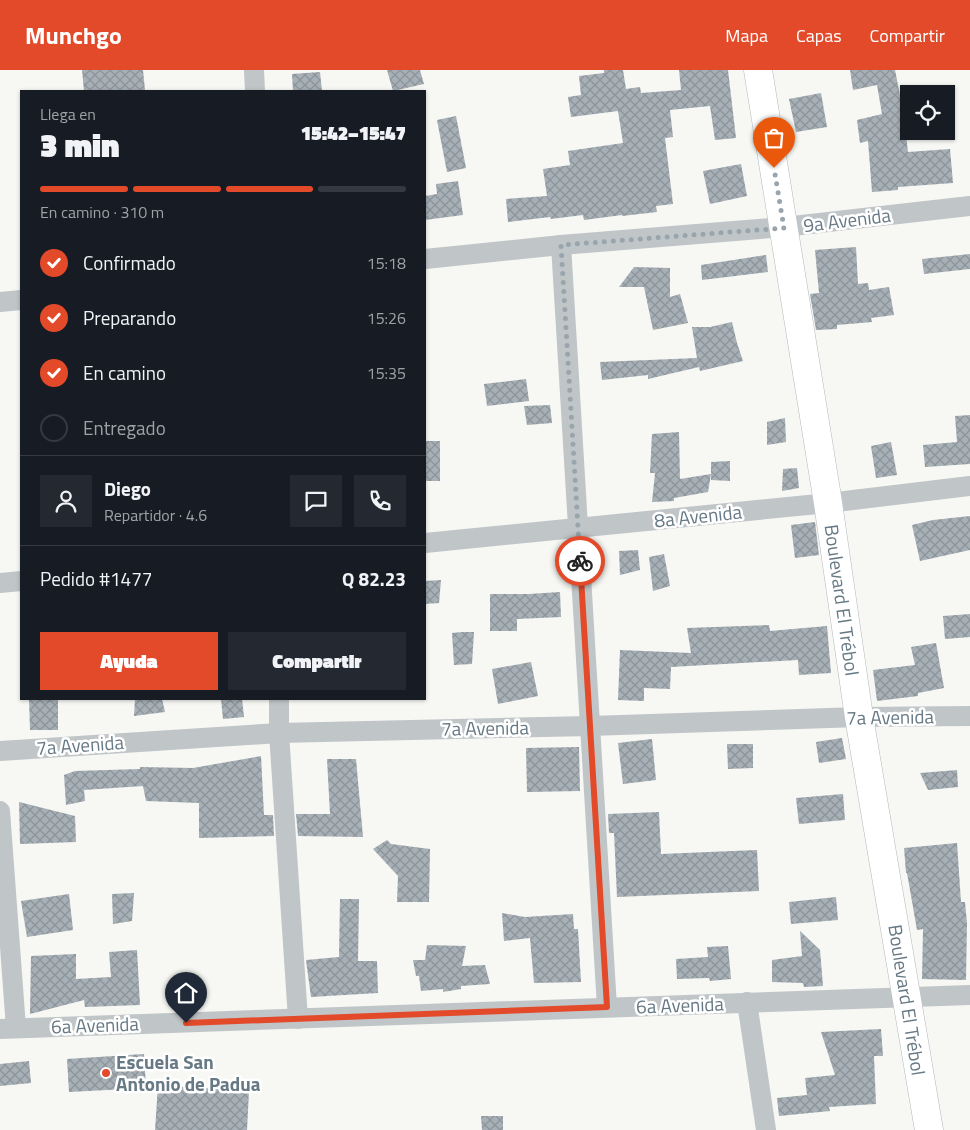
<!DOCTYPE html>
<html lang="es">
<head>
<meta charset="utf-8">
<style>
	body { margin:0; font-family:"Titillium Web",sans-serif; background:#242831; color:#f1f3f6; height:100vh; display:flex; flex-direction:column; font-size:19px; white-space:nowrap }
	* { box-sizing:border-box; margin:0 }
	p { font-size:16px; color:#9ea1a6 }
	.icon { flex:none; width:28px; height:28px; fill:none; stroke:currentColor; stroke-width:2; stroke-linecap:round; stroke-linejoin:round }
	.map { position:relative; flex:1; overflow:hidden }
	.details { position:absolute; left:20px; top:20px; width:406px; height:610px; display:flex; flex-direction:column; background:#171b24; border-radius:0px; box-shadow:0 1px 4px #0004 }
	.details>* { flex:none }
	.tools { position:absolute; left:900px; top:15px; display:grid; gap:10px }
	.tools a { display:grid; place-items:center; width:55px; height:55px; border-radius:0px; background:#171b24; box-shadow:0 1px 4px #0004; font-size:25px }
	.pin { position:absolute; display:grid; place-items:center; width:42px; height:42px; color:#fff; margin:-51px -21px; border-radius:50% 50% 50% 0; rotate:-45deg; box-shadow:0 0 5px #0007 }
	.pin .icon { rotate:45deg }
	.courier { position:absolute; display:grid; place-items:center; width:50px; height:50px; margin:-25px; border:4px solid #e24a2a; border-radius:50%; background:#fff; color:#222; box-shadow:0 1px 6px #0007 }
	.summary em { font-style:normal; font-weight:800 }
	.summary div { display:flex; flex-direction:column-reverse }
	.summary { display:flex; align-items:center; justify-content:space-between; height:85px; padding:0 20px }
	h1 { font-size:32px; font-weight:800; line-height:38px }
	.bar { display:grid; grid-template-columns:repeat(4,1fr); gap:8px 5px; align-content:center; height:60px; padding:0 20px }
	.bar i { height:6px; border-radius:4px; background:#363941 }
	.bar .on { background:#e24a2a }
	.bar p { grid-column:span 4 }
	.line { display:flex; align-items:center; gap:12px; padding:0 20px; border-top:1px solid #363941 }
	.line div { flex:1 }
	.round { display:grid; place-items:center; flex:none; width:52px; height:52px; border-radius:0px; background:#242831 }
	ol { padding:0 20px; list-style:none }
	li { display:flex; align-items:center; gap:15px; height:55px }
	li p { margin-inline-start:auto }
	li .icon { padding:5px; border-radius:50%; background:#e24a2a; color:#fff; stroke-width:4 }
	li:last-child { color:#9ea1a6 }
	li i { width:28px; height:28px; border:2px solid #363941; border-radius:50% }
	.button { display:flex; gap:10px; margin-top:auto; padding:10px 20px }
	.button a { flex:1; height:58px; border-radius:0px; background:#e24a2a; color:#fff; font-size:20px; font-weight:800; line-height:58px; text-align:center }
	.button a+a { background:#242831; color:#f1f3f6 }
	header { display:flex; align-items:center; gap:30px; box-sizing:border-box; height:70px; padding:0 25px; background:#e24a2a; color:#fff }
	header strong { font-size:24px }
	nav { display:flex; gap:28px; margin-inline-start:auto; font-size:18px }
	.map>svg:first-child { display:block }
	.building { fill:url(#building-cross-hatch) }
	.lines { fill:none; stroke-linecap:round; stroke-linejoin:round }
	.secondary-casing { stroke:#b3b9bd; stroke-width:29 }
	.street { stroke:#c0c5c8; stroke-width:20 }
	.secondary { stroke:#fff; stroke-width:28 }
	.done { stroke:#99a5ac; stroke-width:5; stroke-dasharray:0 9 }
	.route { stroke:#e24a2a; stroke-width:6 }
	.poi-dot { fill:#e24a2a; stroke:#fff; stroke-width:2 }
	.labels { text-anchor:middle; stroke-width:5; stroke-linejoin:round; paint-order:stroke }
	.street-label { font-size:19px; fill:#667985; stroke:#fff }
	.poi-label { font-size:19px; font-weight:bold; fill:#667985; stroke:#fff; text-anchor:start }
</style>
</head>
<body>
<header>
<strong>Munchgo</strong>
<nav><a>Mapa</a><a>Capas</a><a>Compartir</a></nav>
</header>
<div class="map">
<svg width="970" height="1060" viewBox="0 0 970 1060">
	<defs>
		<pattern id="building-cross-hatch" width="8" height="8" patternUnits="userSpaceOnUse" patternTransform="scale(1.25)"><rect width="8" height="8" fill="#a7b0b6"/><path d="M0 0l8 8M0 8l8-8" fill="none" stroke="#8c949a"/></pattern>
	</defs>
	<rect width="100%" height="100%" fill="#f7f7f4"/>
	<!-- building -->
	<g class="building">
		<polygon points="82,0 143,0 145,20 84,21"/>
		<polygon points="387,0 420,0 424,14 393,21"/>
		<polygon points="604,0 623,0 626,19 640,17 641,23 681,20 679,0 728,0 736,68 715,70 710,36 670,40 673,67 665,68 673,134 656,136 657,142 622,146 622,145 584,150 583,145 551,149 550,147 508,152 506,129 547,126 543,99 570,95 568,81 623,73 618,41 571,47 568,27 581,25 579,6 604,3"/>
		<polygon points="850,0 895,0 903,40 908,82 950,79 953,113 898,117 898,120 872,122 868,71 860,73 857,50 882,44 877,15 853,20"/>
		<polygon points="320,2 322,21 293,21 292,4"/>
		<polygon points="821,23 827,57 796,62 789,29"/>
		<polygon points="456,46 466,98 447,102 437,50"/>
		<polygon points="741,94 747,126 710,134 703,101"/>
		<polygon points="458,111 463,145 425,150 425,126 437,124 436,114"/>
		<polygon points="856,177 858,214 868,213 869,220 889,217 894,245 871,248 872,252 837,255 837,259 816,260 810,224 819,223 815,180"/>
		<polygon points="970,184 970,199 924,204 922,189"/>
		<polygon points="766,185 768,202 702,210 701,195"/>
		<polygon points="634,197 670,198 670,227 680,224 688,253 653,260 644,217 619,217"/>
		<polygon points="732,252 737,273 743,291 700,301 699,297 648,309 648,305 602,310 600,292 697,288 692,257 710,257"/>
		<polygon points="526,309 529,331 487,336 484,314"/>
		<polygon points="550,335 552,353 527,355 524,336"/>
		<polygon points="970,345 970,394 925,397 923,375 957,372 955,346"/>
		<polygon points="785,348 786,372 767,375 767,352"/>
		<polygon points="679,362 680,409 711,404 708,422 674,428 674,431 652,432 655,403 650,403 652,364"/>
		<rect x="425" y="371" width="15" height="40"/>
		<polygon points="891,372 897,405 876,408 871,376"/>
		<polygon points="730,391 730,411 711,410 711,392"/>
		<polygon points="797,398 799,418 782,421 783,399"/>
		<polygon points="970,446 970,480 920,491 912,455 933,450"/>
		<polygon points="815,452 819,485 795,488 791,455"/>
		<polygon points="638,480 640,500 620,505 619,481"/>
		<polygon points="664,484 670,516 653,521 649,487"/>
		<polygon points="441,510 439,533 425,534 425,511"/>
		<polygon points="560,522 561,547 517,549 517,561 490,561 490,524 529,524"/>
		<polygon points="970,544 970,567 945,569 943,546"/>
		<polygon points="769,555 770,561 827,556 831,603 799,605 798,590 671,597 670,619 644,618 644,631 618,630 620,580 691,583 687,558"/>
		<polygon points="462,562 474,562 472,594 454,595 452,563"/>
		<polygon points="936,573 944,618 918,623 918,626 877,631 873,600 915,595 911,577"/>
		<polygon points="531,592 538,626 498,634 492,599"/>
		<polygon points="29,629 58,629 58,660 30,660"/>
		<polygon points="135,629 162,629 165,642 134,646"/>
		<polygon points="221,629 242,629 244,647 223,649"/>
		<polygon points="842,668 846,689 819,693 816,672"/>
		<polygon points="652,669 656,710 623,714 618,673"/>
		<polygon points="727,674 753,674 753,698 728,699"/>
		<polygon points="579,677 580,721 527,722 526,678"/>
		<polygon points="261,686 264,745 273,745 274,766 199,768 199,733 146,731 143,716 84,720 85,731 66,735 64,705 75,701 140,699 140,697 193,698"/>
		<polygon points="327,689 356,689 363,767 298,766 296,744 330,744"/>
		<polygon points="957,700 958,717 928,720 920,703"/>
		<polygon points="843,724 845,750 799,754 796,728"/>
		<polygon points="19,732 75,746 76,772 20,774"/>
		<polygon points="659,742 661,784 757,780 759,821 617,827 614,763 609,763 608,744"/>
		<polygon points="387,770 391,774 430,779 429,832 397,832 398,806 373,779"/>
		<polygon points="957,773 961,832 965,832 967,853 966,910 922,909 923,859 917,860 907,803 906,803 904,778"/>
		<polygon points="134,823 132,851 113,854 112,824"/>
		<polygon points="69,824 73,860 27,867 21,831"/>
		<polygon points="836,827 838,850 791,854 789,832"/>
		<polygon points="340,829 359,829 358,891 377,891 378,923 311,927 306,890 339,887"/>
		<polygon points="502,843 525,847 573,844 574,859 578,859 581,912 534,913 530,868 504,871"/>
		<polygon points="800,861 820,880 823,916 804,917 803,913 772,912 772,890 802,886"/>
		<polygon points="427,875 466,876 462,896 485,895 490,914 461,916 461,919 443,922 443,919 421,921 419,906 416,906 413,890 425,890"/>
		<polygon points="728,876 731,909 710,911 709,908 677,909 676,889 708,887 707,877"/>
		<polygon points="137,880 140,935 85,937 84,930 30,944 31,886 76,884 76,909 111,907 109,882"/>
		<polygon points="881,959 883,986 874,986 876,1034 829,1037 830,1041 779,1046 777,1028 807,1025 805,1008 835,1005 821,962"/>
		<polygon points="144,984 146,1018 69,1022 67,989"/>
		<polygon points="29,991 31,1013 0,1016 0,994"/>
		<polygon points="158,1015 249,1021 247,1060 155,1060"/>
		<polygon points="481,1046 503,1046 503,1060 482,1060"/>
	</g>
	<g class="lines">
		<defs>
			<polyline id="secondary" points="758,0 828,433 859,647 929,1060"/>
		</defs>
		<!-- secondary casing -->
		<use href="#secondary" class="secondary-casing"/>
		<!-- street -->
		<g class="street">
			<polyline points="254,0 255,21"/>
			<polyline points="561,175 607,937"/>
			<polyline points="425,189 561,175 784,157 970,136"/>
			<polyline points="0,232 21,230"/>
			<polyline points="425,473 828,433 970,416"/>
			<polyline points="0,513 21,511"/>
			<polyline points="279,629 279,663 298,949"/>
			<polyline points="0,681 279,663 590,656 859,647 970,646"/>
			<polyline points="0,741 16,958"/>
			<polyline points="747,932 766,1060"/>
			<polyline points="0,959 970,925"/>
		</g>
		<!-- secondary -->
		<use href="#secondary" class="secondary"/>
	</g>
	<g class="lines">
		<!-- done -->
		<polyline class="done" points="580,491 561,175 784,158 774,98"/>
		<!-- route -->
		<polyline class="route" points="186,953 607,937 580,491"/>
	</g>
	<!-- markers -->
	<circle class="poi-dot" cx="106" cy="1003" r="5"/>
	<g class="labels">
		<!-- street labels -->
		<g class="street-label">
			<text transform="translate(847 150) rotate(-7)" y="7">9a Avenida</text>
			<text transform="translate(698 446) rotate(-6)" y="7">8a Avenida</text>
			<text transform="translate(842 530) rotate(82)" y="7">Boulevard El Trébol</text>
			<text transform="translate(890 647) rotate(-1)" y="7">7a Avenida</text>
			<text transform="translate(485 658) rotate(-1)" y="7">7a Avenida</text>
			<text transform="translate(80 675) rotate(-4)" y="7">7a Avenida</text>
			<text transform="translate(907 930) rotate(81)" y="7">Boulevard El Trébol</text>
			<text transform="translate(680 935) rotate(-2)" y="7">6a Avenida</text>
			<text transform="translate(95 955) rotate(-2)" y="7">6a Avenida</text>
		</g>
		<!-- poi labels -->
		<g class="poi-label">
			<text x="116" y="999">Escuela San<tspan x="116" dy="22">Antonio de Padua</tspan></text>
		</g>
	</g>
</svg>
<div class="tools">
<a><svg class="icon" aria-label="locate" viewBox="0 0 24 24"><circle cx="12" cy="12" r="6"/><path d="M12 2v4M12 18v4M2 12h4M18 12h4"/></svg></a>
</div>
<div class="pin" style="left:774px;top:98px;background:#ea580c"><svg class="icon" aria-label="bag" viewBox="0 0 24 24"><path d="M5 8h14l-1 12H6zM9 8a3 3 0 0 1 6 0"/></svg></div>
<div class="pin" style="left:186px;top:953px;background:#1f2937"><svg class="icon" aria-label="home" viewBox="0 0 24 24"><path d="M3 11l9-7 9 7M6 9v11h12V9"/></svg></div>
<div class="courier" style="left:580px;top:491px"><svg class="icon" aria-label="bike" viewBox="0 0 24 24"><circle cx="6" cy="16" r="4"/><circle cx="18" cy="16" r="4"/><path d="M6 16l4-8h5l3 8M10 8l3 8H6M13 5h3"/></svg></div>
<section class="details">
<div class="summary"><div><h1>3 min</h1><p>Llega en</p></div><em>15:42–15:47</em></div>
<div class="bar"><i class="on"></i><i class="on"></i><i class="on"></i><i></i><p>En camino · 310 m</p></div>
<ol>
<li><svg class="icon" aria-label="check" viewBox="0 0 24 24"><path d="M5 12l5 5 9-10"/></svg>Confirmado<p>15:18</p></li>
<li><svg class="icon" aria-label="check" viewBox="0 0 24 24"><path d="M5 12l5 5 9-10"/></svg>Preparando<p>15:26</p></li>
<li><svg class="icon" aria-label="check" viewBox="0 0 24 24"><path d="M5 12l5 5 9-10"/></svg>En camino<p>15:35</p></li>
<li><i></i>Entregado</li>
</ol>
<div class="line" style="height:90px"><a class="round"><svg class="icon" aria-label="person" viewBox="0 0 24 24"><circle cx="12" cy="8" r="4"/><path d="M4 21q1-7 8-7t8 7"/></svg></a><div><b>Diego</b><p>Repartidor · 4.6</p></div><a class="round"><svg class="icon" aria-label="chat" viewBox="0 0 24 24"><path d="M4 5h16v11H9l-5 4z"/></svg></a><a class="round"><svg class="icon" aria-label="phone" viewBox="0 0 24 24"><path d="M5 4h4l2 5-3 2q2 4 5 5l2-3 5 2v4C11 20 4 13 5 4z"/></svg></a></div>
<div class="line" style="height:65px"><div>Pedido #1477</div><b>Q 82.23</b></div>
<div class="button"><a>Ayuda</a><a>Compartir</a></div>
</section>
</div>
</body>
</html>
